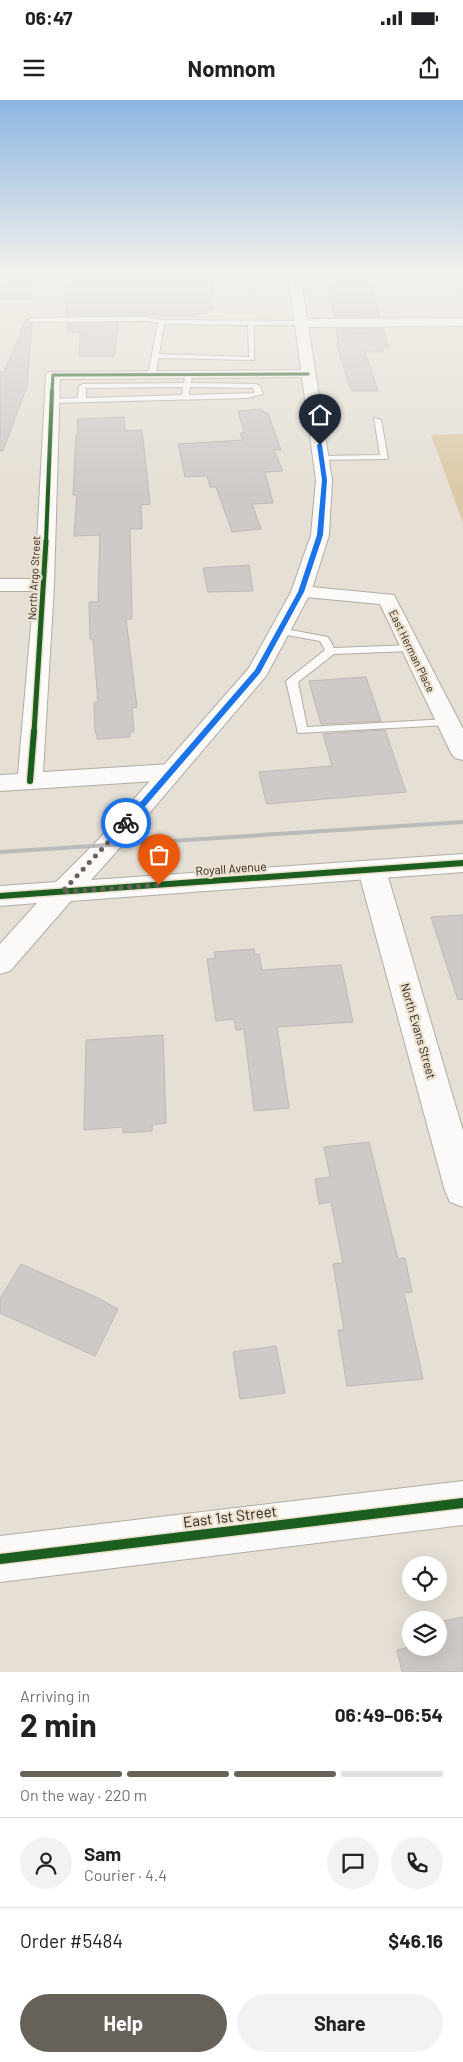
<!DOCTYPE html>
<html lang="en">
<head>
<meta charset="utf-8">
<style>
	body { margin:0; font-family:Barlow,sans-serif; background:#f2f2f2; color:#202124; height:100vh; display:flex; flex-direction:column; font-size:19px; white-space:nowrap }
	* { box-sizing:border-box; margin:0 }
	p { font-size:16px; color:#757577 }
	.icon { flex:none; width:28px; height:28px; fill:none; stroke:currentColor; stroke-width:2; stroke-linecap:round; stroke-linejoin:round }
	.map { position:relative; height:1572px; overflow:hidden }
	.details { display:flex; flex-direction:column; background:#fff; flex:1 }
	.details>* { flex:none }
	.tools { position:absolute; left:402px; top:1456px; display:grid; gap:10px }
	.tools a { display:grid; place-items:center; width:45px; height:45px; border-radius:50%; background:#fff; box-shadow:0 5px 20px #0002; font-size:25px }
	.pin { position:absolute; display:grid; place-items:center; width:42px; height:42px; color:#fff; margin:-51px -21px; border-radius:50% 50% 50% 0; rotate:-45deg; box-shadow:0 0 5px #0007 }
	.pin .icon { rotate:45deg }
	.courier { position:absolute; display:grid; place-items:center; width:50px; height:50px; margin:-25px; border:4px solid #1a73e8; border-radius:50%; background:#fff; color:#222; box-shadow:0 1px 6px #0007 }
	.head em { font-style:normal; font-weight:700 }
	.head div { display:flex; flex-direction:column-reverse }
	.head { display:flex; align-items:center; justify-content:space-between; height:85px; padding:0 20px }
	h1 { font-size:32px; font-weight:700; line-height:38px }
	.bar { display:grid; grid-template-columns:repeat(4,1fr); gap:8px 5px; align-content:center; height:60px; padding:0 20px }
	.bar i { height:6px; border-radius:4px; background:#e0e0e0 }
	.bar .selected { background:#66625a }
	.bar p { grid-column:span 4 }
	.line { display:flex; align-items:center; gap:12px; padding:0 20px; border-top:1px solid #e0e0e0 }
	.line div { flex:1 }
	.round { display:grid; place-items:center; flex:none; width:52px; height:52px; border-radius:26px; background:#f2f2f2 }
	.button { display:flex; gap:10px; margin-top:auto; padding:10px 20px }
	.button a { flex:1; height:58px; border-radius:30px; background:#66625a; color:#fff; font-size:20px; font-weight:700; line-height:58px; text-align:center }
	.button a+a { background:#f2f2f2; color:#202124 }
	.status { display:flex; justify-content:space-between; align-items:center; height:35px; padding:0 25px; background:#fff; direction:ltr }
	.status svg { height:14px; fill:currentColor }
	header { display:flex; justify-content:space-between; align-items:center; height:65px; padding:0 20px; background:#fff; font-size:22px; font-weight:700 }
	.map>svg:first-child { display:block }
	.green { fill:#dbc9a8 }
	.building { fill:#cfc9c7; stroke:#beb8b6 }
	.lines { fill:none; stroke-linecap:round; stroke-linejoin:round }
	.lane-casing { stroke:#b1aca4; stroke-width:2 }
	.street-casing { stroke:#b1aca4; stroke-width:2 }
	.secondary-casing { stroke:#b1aca4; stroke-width:2 }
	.lane { fill:#fbfaf9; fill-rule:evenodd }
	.street { fill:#fbfaf9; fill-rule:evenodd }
	.secondary { fill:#fbfaf9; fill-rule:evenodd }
	.rail { stroke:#bcbab8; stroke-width:4 }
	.cycleway-far4-casing { stroke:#ece1ce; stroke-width:4.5 }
	.cycleway-far3-casing { stroke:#ece1ce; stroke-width:5.5 }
	.cycleway-far2-casing { stroke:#ece1ce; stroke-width:8 }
	.cycleway-far1-casing { stroke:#ece1ce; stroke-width:9 }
	.cycleway-casing { stroke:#ece1ce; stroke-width:13 }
	.cycleway-far4 { stroke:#1b5e20; stroke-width:3 }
	.cycleway-far3 { stroke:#1b5e20; stroke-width:4 }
	.cycleway-far2 { stroke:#1b5e20; stroke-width:5 }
	.cycleway-far1 { stroke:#1b5e20; stroke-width:6 }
	.cycleway { stroke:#1b5e20; stroke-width:10 }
	.route { fill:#1a73e8 }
	.done { stroke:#66625a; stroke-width:5; stroke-dasharray:0 9 }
	.labels { text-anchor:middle; stroke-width:4.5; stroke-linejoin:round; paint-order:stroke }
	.far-street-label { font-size:11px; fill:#221e18; stroke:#ece1ce }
	.street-label { font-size:12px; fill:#221e18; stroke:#ece1ce }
	.near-street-label { font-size:15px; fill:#221e18; stroke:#ece1ce }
</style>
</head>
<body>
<div class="status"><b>06:47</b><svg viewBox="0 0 49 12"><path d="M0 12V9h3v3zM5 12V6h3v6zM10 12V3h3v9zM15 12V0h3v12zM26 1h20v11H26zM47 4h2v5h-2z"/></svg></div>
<header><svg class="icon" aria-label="menu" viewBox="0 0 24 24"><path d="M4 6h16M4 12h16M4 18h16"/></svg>Nomnom<svg class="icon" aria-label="share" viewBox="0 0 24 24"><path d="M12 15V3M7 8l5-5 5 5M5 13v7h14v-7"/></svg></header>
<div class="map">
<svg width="463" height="1572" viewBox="0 0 463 1572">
	<rect width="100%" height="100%" fill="#e5dfd5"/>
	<!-- green -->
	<polygon class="green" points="463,334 463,423 431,335"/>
	<!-- building -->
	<g class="building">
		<polygon points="0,174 36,174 34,199 0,199"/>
		<polygon points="64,174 214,174 212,210 208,210 206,214 196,214 196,216 66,216"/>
		<polygon points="327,179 366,179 367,182 369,182 380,217 334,217"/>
		<polygon points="26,219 32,224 27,286 3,351 0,351 0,272 4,272"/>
		<polygon points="119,223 114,256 79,256 80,233 67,231 67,224"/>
		<polygon points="383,228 389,248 382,248 383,252 365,252 378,291 351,291 336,243 338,243 336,229"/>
		<polygon points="262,309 264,313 268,313 281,350 274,350 283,371 265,372 273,403 252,404 261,429 232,432 216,387 210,387 207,376 185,377 178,344 243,340 240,333 244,333 238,311"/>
		<polygon points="124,317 125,331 142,330 150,404 141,405 142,429 130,429 132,519 126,519 137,607 132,608 134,632 130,632 130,637 97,639 97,633 95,633 94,603 98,602 93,539 90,539 89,502 98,502 100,435 74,436 77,395 73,395 76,335 78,335 77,319"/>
		<polygon points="249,465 253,491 208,492 203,468"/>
		<polygon points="366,577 381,621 321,624 309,581"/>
		<polygon points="385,630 406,692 267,704 266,702 259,672 332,666 323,634"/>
		<polygon points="463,815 463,899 458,900 431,817"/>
		<polygon points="254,849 255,855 259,854 262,870 341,865 353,922 277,927 289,1008 254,1011 244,929 236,930 234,919 216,921 207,859 215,858 214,852"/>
		<polygon points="163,935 166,1023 152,1025 152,1031 123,1033 123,1027 84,1030 86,940"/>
		<polygon points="369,1042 398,1159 405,1158 412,1192 404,1193 423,1279 347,1286 338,1230 344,1230 333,1164 343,1163 331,1102 319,1104 315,1079 330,1077 324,1047"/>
		<polygon points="21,1164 98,1198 118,1209 95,1256 0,1213 0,1199"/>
		<polygon points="276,1246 285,1293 240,1299 233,1252"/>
		<polygon points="463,1517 463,1572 402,1572 397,1550 409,1547 405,1528 411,1527 411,1548 439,1548 439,1522"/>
	</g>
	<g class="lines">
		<defs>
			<g id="lane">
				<path d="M 147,217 L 161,220 L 300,221 L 303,223 L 300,225 L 254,225 L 254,260 L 158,258 L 156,275 L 152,277 L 148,275 L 158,223 L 147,221 L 31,222 L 28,220 L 31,218 ZM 164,224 L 248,225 L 249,257 L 159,254 Z"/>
				<path d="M 189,272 L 192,274 L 191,283 L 256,284 L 260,286 L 263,294 L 247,298 L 51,303 L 47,301 L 51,299 L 78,298 L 79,286 L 83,284 L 184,283 L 186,274 ZM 183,287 L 182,295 L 86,298 L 86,288 ZM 190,287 L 253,288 L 255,293 L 189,295 Z"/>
				<polygon points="374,318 381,320 388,359 318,360 317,358 321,356 380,355"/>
				<polygon points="280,528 328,537 334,548 411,545 416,548 411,551 334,554 298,582 307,627 448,619 454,622 448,625 298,633 286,581 325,550 320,541 276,533 275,531 276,529"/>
			</g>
			<g id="street">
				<polygon points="463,218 463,226 300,227 294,223 300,219"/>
				<polygon points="308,270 313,271 315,274 313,277 60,279 54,485 43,672 171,664 180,667 183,672 180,677 171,680 0,691 0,675 18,674 34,491 0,491 0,479 35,479 46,275 48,272"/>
				<polygon points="301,486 394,495 463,629 463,660 455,658 451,653 380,504 294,496 291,492 294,488"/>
				<polygon points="372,761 382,763 386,770 463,1031 463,1107 450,1102 445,1091 358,770 362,763"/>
				<polygon points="463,1381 463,1425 0,1482 0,1436"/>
			</g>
			<polygon id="secondary" points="288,174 300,174 332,380 329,435 311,492 266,576 117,751 91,780 463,754 463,772 71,801 10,871 0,874 0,844 37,803 0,806 0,786 56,782 99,739 249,568 291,492 311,435 316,380"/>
		</defs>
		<!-- lane casing -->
		<use href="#lane" class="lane-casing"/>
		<!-- street casing -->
		<use href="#street" class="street-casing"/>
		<!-- secondary casing -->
		<use href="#secondary" class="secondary-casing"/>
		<!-- lane -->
		<use href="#lane" class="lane"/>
		<!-- street -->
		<use href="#street" class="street"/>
		<!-- secondary -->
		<use href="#secondary" class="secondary"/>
		<!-- rail -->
		<polyline class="rail" points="0,752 463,722"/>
		<defs>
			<polyline id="cycleway-far4" points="52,292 53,275 308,274"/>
			<polyline id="cycleway-far3" points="46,442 52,291"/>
			<polyline id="cycleway-far2" points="34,632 46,441"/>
			<g id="cycleway-far1">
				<polyline points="30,681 34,631"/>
				<polyline points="0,796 463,763"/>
			</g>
			<polyline id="cycleway" points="0,1459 463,1403"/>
		</defs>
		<!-- cycleway-far4 casing -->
		<use href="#cycleway-far4" class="cycleway-far4-casing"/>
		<!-- cycleway-far3 casing -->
		<use href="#cycleway-far3" class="cycleway-far3-casing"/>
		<!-- cycleway-far2 casing -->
		<use href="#cycleway-far2" class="cycleway-far2-casing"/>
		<!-- cycleway-far1 casing -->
		<use href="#cycleway-far1" class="cycleway-far1-casing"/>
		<!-- cycleway casing -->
		<use href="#cycleway" class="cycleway-casing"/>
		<!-- cycleway-far4 -->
		<use href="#cycleway-far4" class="cycleway-far4"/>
		<!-- cycleway-far3 -->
		<use href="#cycleway-far3" class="cycleway-far3"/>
		<!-- cycleway-far2 -->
		<use href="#cycleway-far2" class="cycleway-far2"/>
		<!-- cycleway-far1 -->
		<use href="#cycleway-far1" class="cycleway-far1"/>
		<!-- cycleway -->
		<use href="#cycleway" class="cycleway"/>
	</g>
	<!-- sky -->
	<linearGradient id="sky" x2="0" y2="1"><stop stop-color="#8db6e2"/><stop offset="0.44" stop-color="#f3f1ec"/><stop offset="1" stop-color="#f3f1ec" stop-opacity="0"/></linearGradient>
	<rect width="463" height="395" fill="url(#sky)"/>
	<!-- route -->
	<polygon class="route" points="320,343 322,345 327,380 323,435 304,492 260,573 129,725 124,725 124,721 255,570 298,492 317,435 322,380 317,345"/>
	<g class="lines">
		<!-- done -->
		<polyline class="done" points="126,723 62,792 159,785"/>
	</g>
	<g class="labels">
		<!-- far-street labels -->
		<g class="far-street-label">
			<text transform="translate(34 478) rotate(-87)" y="4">North Argo Street</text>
			<text transform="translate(412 551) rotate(64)" y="4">East Herman Place</text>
		</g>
		<!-- street labels -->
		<g class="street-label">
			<text transform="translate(231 769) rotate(-4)" y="4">Royall Avenue</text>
			<text transform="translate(418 931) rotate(74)" y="4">North Evans Street</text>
		</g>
		<!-- near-street labels -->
		<g class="near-street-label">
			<text transform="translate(230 1417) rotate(-7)" y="5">East 1st Street</text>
		</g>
	</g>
</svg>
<div class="tools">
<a><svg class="icon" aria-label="locate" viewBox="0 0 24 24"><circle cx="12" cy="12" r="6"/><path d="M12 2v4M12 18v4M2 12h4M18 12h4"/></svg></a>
<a><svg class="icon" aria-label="layers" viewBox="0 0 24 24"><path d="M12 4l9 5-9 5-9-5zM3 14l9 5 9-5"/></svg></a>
</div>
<div class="pin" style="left:159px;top:785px;background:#ea580c"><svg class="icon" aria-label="bag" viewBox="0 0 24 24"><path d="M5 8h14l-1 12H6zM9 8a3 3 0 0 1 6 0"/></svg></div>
<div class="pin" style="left:320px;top:345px;background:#1f2937"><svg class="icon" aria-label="home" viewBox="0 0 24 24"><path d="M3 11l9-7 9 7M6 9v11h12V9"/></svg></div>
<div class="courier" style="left:126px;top:723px"><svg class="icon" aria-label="bike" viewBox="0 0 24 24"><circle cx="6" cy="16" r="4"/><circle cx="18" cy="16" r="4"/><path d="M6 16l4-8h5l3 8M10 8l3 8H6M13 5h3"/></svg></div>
</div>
<section class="details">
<div class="head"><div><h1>2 min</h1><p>Arriving in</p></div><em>06:49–06:54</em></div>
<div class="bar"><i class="selected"></i><i class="selected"></i><i class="selected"></i><i></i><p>On the way · 220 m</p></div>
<div class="line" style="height:90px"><a class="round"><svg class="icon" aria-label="person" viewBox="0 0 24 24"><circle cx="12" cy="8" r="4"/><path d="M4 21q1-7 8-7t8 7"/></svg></a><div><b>Sam</b><p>Courier · 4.4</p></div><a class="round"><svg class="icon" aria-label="chat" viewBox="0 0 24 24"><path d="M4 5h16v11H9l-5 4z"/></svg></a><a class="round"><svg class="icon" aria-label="phone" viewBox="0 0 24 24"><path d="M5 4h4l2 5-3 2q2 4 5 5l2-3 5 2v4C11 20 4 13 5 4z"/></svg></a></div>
<div class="line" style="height:65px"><div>Order #5484</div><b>$46.16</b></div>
<div class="button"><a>Help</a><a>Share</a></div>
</section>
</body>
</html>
